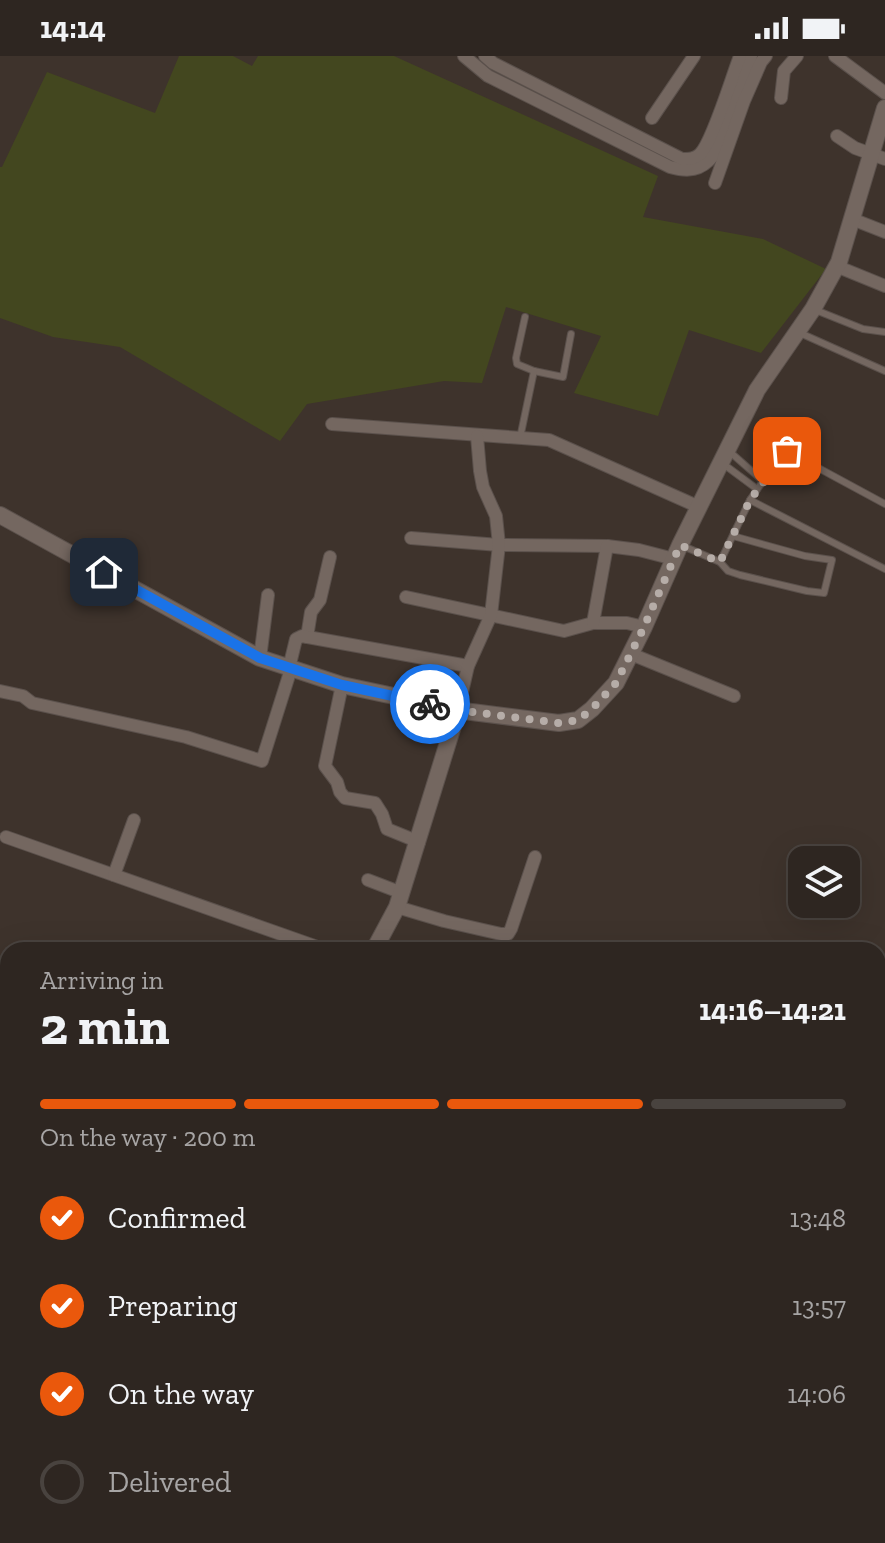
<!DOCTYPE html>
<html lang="en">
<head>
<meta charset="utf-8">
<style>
	body { margin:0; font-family:"Zilla Slab",serif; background:#3a322e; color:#f1f3f6; height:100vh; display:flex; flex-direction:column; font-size:30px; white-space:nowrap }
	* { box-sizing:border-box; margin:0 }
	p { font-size:26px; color:#a7a5a5 }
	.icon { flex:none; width:44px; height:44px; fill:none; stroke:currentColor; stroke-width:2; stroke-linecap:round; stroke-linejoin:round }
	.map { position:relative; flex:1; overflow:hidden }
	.panel { position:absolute; left:0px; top:886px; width:886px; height:602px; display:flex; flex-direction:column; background:#2e2621; border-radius:24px 24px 0 0; box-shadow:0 8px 32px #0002,0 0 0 2px #49433f }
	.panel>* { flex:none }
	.controls { position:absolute; left:788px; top:790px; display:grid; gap:16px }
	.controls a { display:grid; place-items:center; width:72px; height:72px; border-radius:16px; background:#2e2621; box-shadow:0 8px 32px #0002,0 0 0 2px #49433f; font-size:40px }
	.pin { position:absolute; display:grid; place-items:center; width:68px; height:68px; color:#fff; margin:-34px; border-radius:16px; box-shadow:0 4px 12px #0006 }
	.courier { position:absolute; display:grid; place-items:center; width:80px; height:80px; margin:-40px; border:6px solid #1a73e8; border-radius:50%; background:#fff; color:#222; box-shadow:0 2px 10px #0007 }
	.summary em { font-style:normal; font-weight:800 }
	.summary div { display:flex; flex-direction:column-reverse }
	.summary { display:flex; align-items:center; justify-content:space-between; height:136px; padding:0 40px }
	h1 { font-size:52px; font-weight:800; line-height:60px }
	.bar { display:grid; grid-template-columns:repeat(4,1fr); gap:12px 8px; align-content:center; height:96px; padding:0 40px }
	.bar i { height:10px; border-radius:6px; background:#49433f }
	.bar .active { background:#ea580c }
	.bar p { grid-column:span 4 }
	ol { padding:0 40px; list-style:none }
	li { display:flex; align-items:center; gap:24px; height:88px }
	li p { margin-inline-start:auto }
	li .icon { padding:8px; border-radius:50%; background:#ea580c; color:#fff; stroke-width:4 }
	li:last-child { color:#a7a5a5 }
	li i { width:44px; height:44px; border:4px solid #49433f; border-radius:50% }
	.status { display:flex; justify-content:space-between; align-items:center; height:56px; padding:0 40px; background:#2e2621; direction:ltr }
	.status svg { height:22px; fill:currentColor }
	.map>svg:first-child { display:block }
	.green { fill:#43471f }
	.water { fill:#5583a8; stroke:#85a3bc; stroke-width:2 }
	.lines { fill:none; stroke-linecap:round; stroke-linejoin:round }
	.stream { stroke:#85a3bc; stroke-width:4 }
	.service-casing { stroke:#5b514c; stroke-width:8 }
	.minor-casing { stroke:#5b514c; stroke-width:14 }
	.secondary-casing { stroke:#5b514c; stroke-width:18 }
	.service { stroke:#746760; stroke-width:6 }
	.minor { stroke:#746760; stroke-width:12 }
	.secondary { stroke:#746760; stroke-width:16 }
	.done { stroke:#b6ada8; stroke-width:8; stroke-dasharray:0 14.4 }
	.route { stroke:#1a73e8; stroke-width:10 }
</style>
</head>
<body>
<div class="status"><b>14:14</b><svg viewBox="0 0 49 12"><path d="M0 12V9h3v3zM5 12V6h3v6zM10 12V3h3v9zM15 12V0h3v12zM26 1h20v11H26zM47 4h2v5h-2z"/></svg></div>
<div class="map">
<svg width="885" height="1487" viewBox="0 0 885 1487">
	<rect width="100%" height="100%" fill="#3e332c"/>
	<!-- green -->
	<polygon class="green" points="179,0 233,0 252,10 258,0 394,0 658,120 643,161 763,183 826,213 761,297 689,274 658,360 574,337 601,280 506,251 482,327 444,325 307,348 280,385 120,291 53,281 0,262 0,111 2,111 47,16 155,57"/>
	<!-- water -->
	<polygon class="water" points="885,957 885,1487 881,1487 877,1480 878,958"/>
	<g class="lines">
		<!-- stream -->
		<polyline class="stream" points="0,958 8,958"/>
		<defs>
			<g id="service">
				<polyline points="813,253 863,273 885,276"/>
				<polyline points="525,261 516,302 517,308 534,315 563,321 571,278"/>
				<polyline points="800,277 885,315"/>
				<polyline points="520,382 534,315"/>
				<polyline points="730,396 763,425 787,395 885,448"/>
				<polyline points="722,407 757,433"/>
				<polyline points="750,444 885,513"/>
				<polyline points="683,490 720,506 750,444 763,425"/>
				<polyline points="720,506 728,515 740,519 807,535 824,537 832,504 805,500 733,480"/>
				<polyline points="502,894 508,879"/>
			</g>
			<g id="minor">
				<path d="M 464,0 L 488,20 L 670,111 C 688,116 701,115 713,100 L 751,0"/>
				<path d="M 485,0 L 493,7 L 682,103 C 689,103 695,103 700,98 C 713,85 732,20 740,0"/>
				<polyline points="835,0 885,37"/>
				<polyline points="781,42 784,15 797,0"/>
				<polyline points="652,62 694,0"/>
				<polyline points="837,80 855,92 885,103"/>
				<polyline points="715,127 744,45 761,6 766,0"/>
				<polyline points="852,163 885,176"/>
				<polyline points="836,210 885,230"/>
				<polyline points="332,368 549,384 699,451"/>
				<polyline points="411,482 499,489 607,490 639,494 674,503"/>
				<polyline points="406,541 564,575 593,567 627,567 644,571"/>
				<polyline points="593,567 607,490"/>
				<polyline points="307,581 311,556 320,544 330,501"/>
				<polyline points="631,598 734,640"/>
				<polyline points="260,602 268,539"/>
				<polyline points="289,612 296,583 302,580 468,610"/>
				<polyline points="342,629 325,710 337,726 340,736 345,742 375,747 382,758 387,773 419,786"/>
				<polyline points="0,635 23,640 32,647 186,681 262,705 291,613"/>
				<polyline points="458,654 468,610 491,559 499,489 496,460 483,431 480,415 477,380"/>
				<polyline points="6,781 326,894"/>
				<polyline points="114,819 134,764"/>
				<polyline points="368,824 402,837"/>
				<polyline points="397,851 444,865 501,878 508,878 511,873 535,801"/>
				<polyline points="223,1487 225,1480"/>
			</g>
			<g id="secondary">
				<polyline points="0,459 260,602 342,629 464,655 559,667 578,664 592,653 616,627 644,571 680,489 757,334 813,253 839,206 885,52"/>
				<polyline points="374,894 397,851 458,654"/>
				<polyline points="834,1480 839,1487"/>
			</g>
		</defs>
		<!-- service casing -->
		<use href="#service" class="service-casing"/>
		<!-- minor casing -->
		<use href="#minor" class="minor-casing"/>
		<!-- secondary casing -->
		<use href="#secondary" class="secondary-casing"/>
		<!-- service -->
		<use href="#service" class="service"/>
		<!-- minor -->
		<use href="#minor" class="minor"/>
		<!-- secondary -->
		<use href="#secondary" class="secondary"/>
	</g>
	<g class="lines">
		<!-- done -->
		<polyline class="done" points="430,648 464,655 559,667 578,664 592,653 616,627 644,571 680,489 720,506 750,444 787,395"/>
		<!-- route -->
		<polyline class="route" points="104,516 260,602 342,629 430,648"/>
	</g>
</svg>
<div class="controls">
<a><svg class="icon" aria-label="layers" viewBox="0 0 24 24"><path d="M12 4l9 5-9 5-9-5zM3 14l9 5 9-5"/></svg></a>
</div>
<div class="pin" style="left:787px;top:395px;background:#ea580c"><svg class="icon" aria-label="bag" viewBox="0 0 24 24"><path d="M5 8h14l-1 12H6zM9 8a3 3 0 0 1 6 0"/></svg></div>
<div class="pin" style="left:104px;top:516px;background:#1f2937"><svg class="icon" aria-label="home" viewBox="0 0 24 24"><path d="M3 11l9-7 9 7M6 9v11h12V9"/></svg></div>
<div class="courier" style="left:430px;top:648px"><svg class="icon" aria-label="bike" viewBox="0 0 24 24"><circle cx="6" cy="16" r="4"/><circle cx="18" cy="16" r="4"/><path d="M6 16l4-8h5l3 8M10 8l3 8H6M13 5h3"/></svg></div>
<section class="panel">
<div class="summary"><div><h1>2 min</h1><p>Arriving in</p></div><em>14:16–14:21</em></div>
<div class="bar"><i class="active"></i><i class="active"></i><i class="active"></i><i></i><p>On the way · 200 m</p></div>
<ol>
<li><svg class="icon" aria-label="check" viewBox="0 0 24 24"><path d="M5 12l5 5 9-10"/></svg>Confirmed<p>13:48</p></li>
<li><svg class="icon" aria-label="check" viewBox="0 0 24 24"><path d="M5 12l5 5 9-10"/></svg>Preparing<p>13:57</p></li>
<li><svg class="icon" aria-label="check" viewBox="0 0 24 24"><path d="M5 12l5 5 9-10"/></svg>On the way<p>14:06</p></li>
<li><i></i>Delivered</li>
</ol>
</section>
</div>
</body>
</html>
